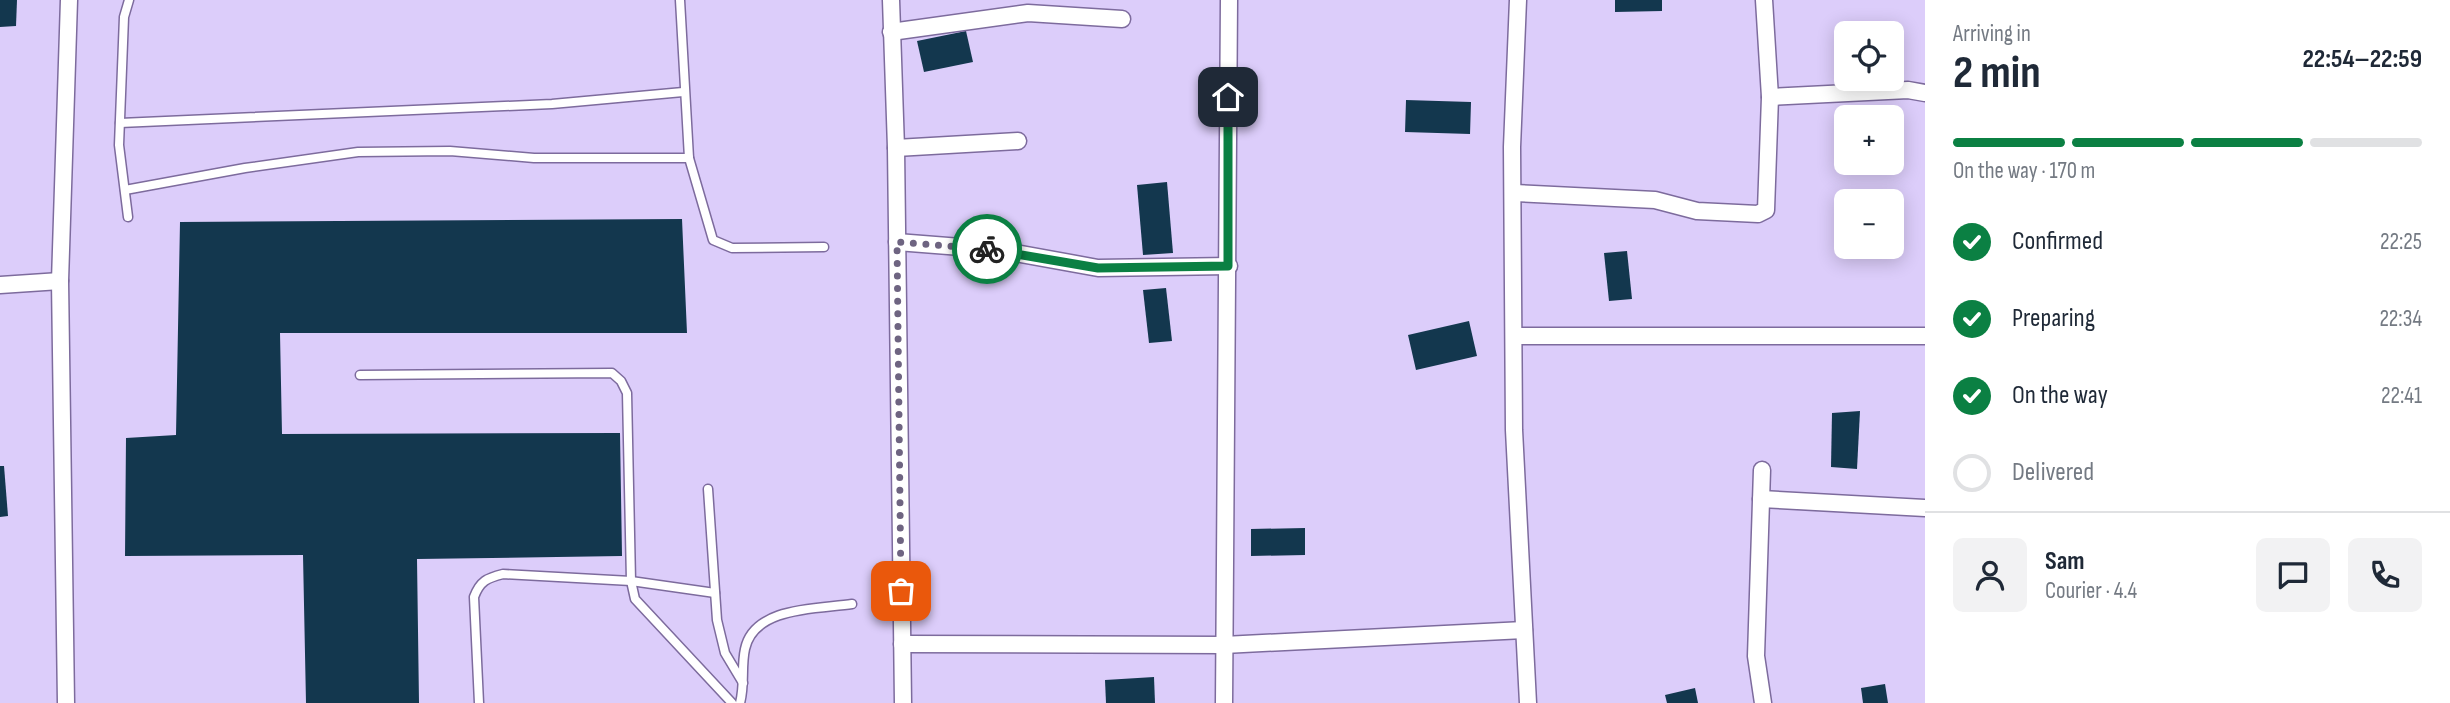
<!DOCTYPE html>
<html lang="en">
<head>
<meta charset="utf-8">
<style>
	body { margin:0; font-family:"Sofia Sans Condensed",sans-serif; background:#f2f2f3; color:#1f2937; height:100vh; display:flex; flex-direction:column; font-size:26px; white-space:nowrap }
	* { box-sizing:border-box; margin:0 }
	p { font-size:23px; color:#747a83 }
	.icon { flex:none; width:38px; height:38px; fill:none; stroke:currentColor; stroke-width:2; stroke-linecap:round; stroke-linejoin:round }
	.map { position:relative; flex:1; overflow:hidden }
	.side { display:flex; flex-direction:column; background:#fff; width:525px }
	.side>* { flex:none }
	.fabs { position:absolute; left:1834px; top:21px; display:grid; gap:14px }
	.fabs a { display:grid; place-items:center; width:70px; height:70px; border-radius:10px; background:#fff; box-shadow:0 4px 18px #0003; font-size:35px }
	.pin { position:absolute; display:grid; place-items:center; width:60px; height:60px; color:#fff; margin:-30px; border-radius:14px; box-shadow:0 4px 10px #0006 }
	.courier { position:absolute; display:grid; place-items:center; width:70px; height:70px; margin:-35px; border:5px solid #0b8043; border-radius:50%; background:#fff; color:#222; box-shadow:0 2px 9px #0007 }
	.summary em { font-style:normal; font-weight:700 }
	.summary div { display:flex; flex-direction:column-reverse }
	.summary { display:flex; align-items:center; justify-content:space-between; height:119px; padding:0 28px }
	h1 { font-size:46px; font-weight:700; line-height:52px }
	.bar { display:grid; grid-template-columns:repeat(4,1fr); gap:10px 7px; align-content:center; height:84px; padding:0 28px }
	.bar i { height:9px; border-radius:5px; background:#e0e1e3 }
	.bar .current { background:#0b8043 }
	.bar p { grid-column:span 4 }
	.line { display:flex; align-items:center; gap:18px; padding:0 28px; border-top:2px solid #e0e1e3 }
	.line div { flex:1 }
	.round { display:grid; place-items:center; flex:none; width:74px; height:74px; border-radius:10px; background:#f2f2f3 }
	ol { padding:0 28px; list-style:none }
	li { display:flex; align-items:center; gap:21px; height:77px }
	li p { margin-inline-start:auto }
	li .icon { padding:7px; border-radius:50%; background:#0b8043; color:#fff; stroke-width:4 }
	li:last-child { color:#747a83 }
	li i { width:38px; height:38px; border:4px solid #e0e1e3; border-radius:50% }
	main { display:flex; flex:1; min-height:0 }
	.map>svg:first-child { display:block }
	.building { fill:#13374e }
	.lines { fill:none; stroke-linecap:round; stroke-linejoin:round }
	.lane-casing { stroke:#7d6b9d; stroke-width:11 }
	.street-casing { stroke:#7d6b9d; stroke-width:19 }
	.lane { stroke:#fff; stroke-width:8 }
	.street { stroke:#fff; stroke-width:16 }
	.done { stroke:#6e6481; stroke-width:7; stroke-dasharray:0 12.6 }
	.route { stroke:#0b8043; stroke-width:9 }
</style>
</head>
<body>
<main>
<div class="map">
<svg width="1925" height="703" viewBox="0 0 1925 703">
	<rect width="100%" height="100%" fill="#dccdfa"/>
	<!-- building -->
	<g class="building">
		<polygon points="0,0 17,0 16,26 0,27"/>
		<polygon points="1615,0 1662,0 1662,11 1615,12"/>
		<polygon points="966,31 973,62 924,72 917,41"/>
		<polygon points="1406,100 1471,102 1470,134 1405,132"/>
		<polygon points="1167,182 1173,253 1143,255 1137,185"/>
		<polygon points="682,219 687,333 280,333 282,434 620,433 622,556 417,559 419,703 306,703 303,555 125,556 126,438 176,435 180,222"/>
		<polygon points="1627,251 1632,299 1609,301 1604,253"/>
		<polygon points="1166,288 1172,341 1149,343 1143,290"/>
		<polygon points="1469,321 1477,356 1416,370 1408,335"/>
		<polygon points="1860,411 1857,469 1831,467 1832,413"/>
		<polygon points="0,466 4,466 8,516 0,517"/>
		<polygon points="1305,528 1305,555 1251,556 1251,529"/>
		<polygon points="1154,677 1155,703 1106,703 1105,680"/>
		<polygon points="1885,684 1888,703 1863,703 1861,688"/>
		<polygon points="1695,688 1698,703 1667,703 1665,695"/>
	</g>
	<g class="lines">
		<defs>
			<g id="lane">
				<polyline points="680,0 689,158 713,240 732,248 824,247"/>
				<polyline points="120,123 552,104 683,92"/>
				<polyline points="125,190 245,168 358,152 450,151 534,158 689,158"/>
				<polyline points="128,217 119,145 124,17 129,0"/>
				<polyline points="360,375 612,373 621,381 627,393 631,581 635,599 732,703"/>
				<polyline points="708,489 717,620 725,653 743,683"/>
				<path d="M 479,703 L 474,597 C 480,581 487,578 503,574 L 631,581 L 715,593"/>
				<path d="M 740,703 C 745,685 741,667 745,649 C 754,606 819,609 852,604"/>
			</g>
			<g id="street">
				<polyline points="891,0 896,148 903,703"/>
				<polyline points="1518,0 1512,147 1514,430 1528,703"/>
				<polyline points="891,32 1028,13 1122,19"/>
				<polyline points="1770,97 1908,90 1925,93"/>
				<polyline points="896,148 1018,141"/>
				<polyline points="1514,193 1655,200 1697,211 1758,214 1766,210 1770,97 1764,0"/>
				<polyline points="897,242 999,250 1098,268 1229,266"/>
				<polyline points="0,285 60,281"/>
				<polyline points="1514,336 1925,336"/>
				<polyline points="1762,470 1756,656 1763,703"/>
				<polyline points="1761,499 1925,508"/>
				<polyline points="902,644 1224,645 1524,630"/>
				<polyline points="66,703 60,281 69,0"/>
				<polyline points="1224,703 1229,0"/>
			</g>
		</defs>
		<!-- lane casing -->
		<use href="#lane" class="lane-casing"/>
		<!-- street casing -->
		<use href="#street" class="street-casing"/>
		<!-- lane -->
		<use href="#lane" class="lane"/>
		<!-- street -->
		<use href="#street" class="street"/>
	</g>
	<g class="lines">
		<!-- done -->
		<polyline class="done" points="901,591 897,242 987,249"/>
		<!-- route -->
		<polyline class="route" points="987,249 1098,268 1228,266 1228,97"/>
	</g>
</svg>
<div class="fabs">
<a><svg class="icon" aria-label="locate" viewBox="0 0 24 24"><circle cx="12" cy="12" r="6"/><path d="M12 2v4M12 18v4M2 12h4M18 12h4"/></svg></a>
<a>+</a>
<a>−</a>
</div>
<div class="pin" style="left:901px;top:591px;background:#ea580c"><svg class="icon" aria-label="bag" viewBox="0 0 24 24"><path d="M5 8h14l-1 12H6zM9 8a3 3 0 0 1 6 0"/></svg></div>
<div class="pin" style="left:1228px;top:97px;background:#1f2937"><svg class="icon" aria-label="home" viewBox="0 0 24 24"><path d="M3 11l9-7 9 7M6 9v11h12V9"/></svg></div>
<div class="courier" style="left:987px;top:249px"><svg class="icon" aria-label="bike" viewBox="0 0 24 24"><circle cx="6" cy="16" r="4"/><circle cx="18" cy="16" r="4"/><path d="M6 16l4-8h5l3 8M10 8l3 8H6M13 5h3"/></svg></div>
</div>
<section class="side">
<div class="summary"><div><h1>2 min</h1><p>Arriving in</p></div><em>22:54–22:59</em></div>
<div class="bar"><i class="current"></i><i class="current"></i><i class="current"></i><i></i><p>On the way · 170 m</p></div>
<ol>
<li><svg class="icon" aria-label="check" viewBox="0 0 24 24"><path d="M5 12l5 5 9-10"/></svg>Confirmed<p>22:25</p></li>
<li><svg class="icon" aria-label="check" viewBox="0 0 24 24"><path d="M5 12l5 5 9-10"/></svg>Preparing<p>22:34</p></li>
<li><svg class="icon" aria-label="check" viewBox="0 0 24 24"><path d="M5 12l5 5 9-10"/></svg>On the way<p>22:41</p></li>
<li><i></i>Delivered</li>
</ol>
<div class="line" style="height:126px"><a class="round"><svg class="icon" aria-label="person" viewBox="0 0 24 24"><circle cx="12" cy="8" r="4"/><path d="M4 21q1-7 8-7t8 7"/></svg></a><div><b>Sam</b><p>Courier · 4.4</p></div><a class="round"><svg class="icon" aria-label="chat" viewBox="0 0 24 24"><path d="M4 5h16v11H9l-5 4z"/></svg></a><a class="round"><svg class="icon" aria-label="phone" viewBox="0 0 24 24"><path d="M5 4h4l2 5-3 2q2 4 5 5l2-3 5 2v4C11 20 4 13 5 4z"/></svg></a></div>
</section>
</main>
</body>
</html>
